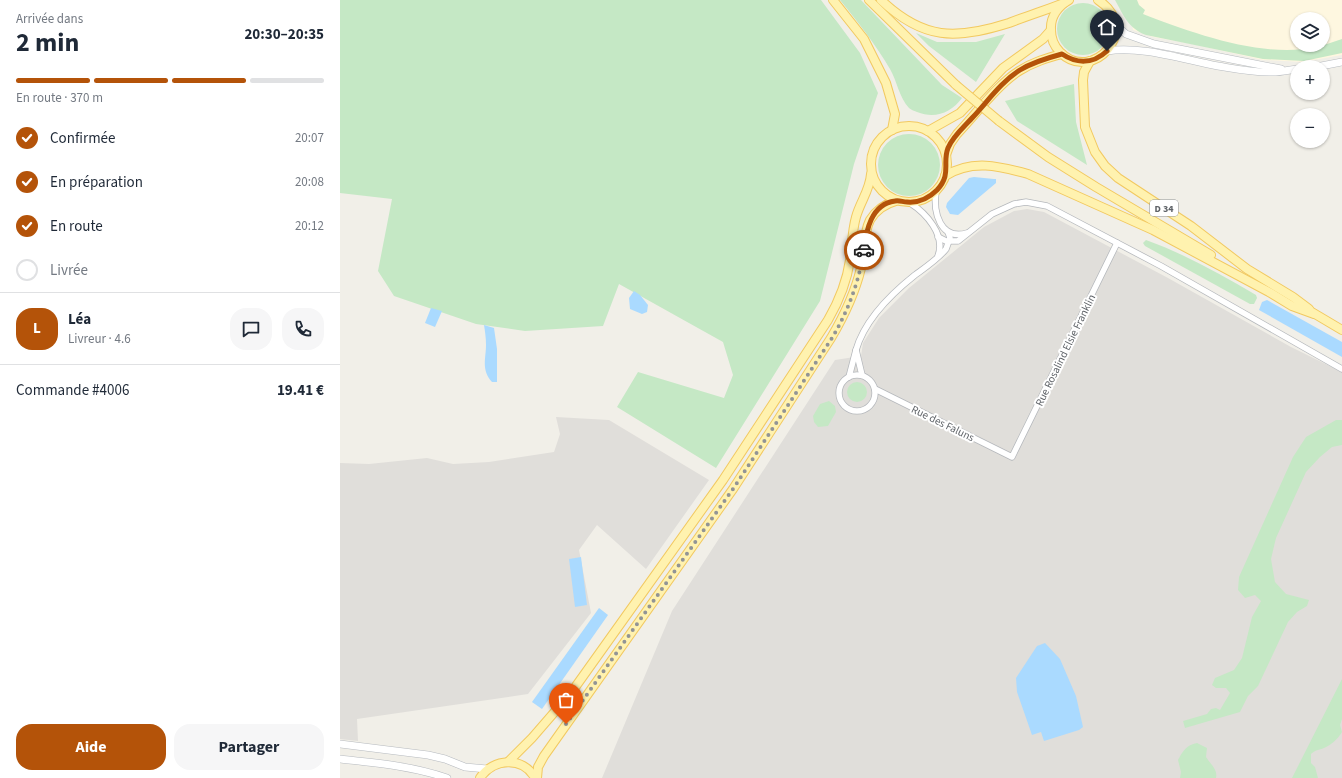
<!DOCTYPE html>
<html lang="fr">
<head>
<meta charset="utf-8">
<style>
	body { margin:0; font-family:"Source Sans 3",sans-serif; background:#f6f6f7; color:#1f2937; height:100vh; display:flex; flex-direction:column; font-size:15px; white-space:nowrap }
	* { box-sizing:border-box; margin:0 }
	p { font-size:13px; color:#747a83 }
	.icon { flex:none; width:22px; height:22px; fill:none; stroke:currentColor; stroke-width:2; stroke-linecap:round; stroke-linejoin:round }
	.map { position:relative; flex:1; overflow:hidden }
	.panel { display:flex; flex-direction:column; background:#fff; width:340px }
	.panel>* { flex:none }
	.controls { position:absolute; left:950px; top:12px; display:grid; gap:8px }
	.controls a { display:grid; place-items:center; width:40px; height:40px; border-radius:50%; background:#fff; box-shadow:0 1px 3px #0004; font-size:20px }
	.pin { position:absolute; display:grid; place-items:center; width:34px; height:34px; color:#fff; margin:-41px -17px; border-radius:50% 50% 50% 0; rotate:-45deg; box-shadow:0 0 4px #0007 }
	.pin .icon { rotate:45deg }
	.courier { position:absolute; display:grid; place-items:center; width:40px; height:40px; margin:-20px; border:3px solid #b45309; border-radius:50%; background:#fff; color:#222; box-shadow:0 1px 5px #0007 }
	.head em { font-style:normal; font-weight:700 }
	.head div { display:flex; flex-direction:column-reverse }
	.head { display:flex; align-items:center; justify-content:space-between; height:68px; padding:0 16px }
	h1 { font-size:26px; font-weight:700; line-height:30px }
	.bar { display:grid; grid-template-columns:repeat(4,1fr); gap:6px 4px; align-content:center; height:48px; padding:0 16px }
	.bar i { height:5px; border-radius:3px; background:#e0e1e3 }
	.bar .on { background:#b45309 }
	.bar p { grid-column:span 4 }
	.line { display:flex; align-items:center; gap:10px; padding:0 16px; border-top:1px solid #e0e1e3 }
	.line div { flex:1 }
	.round { display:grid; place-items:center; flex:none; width:42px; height:42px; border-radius:16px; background:#f6f6f7 }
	ol { padding:0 16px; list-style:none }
	li { display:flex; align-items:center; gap:12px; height:44px }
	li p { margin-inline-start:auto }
	li .icon { padding:4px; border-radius:50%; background:#b45309; color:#fff; stroke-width:4 }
	li:last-child { color:#747a83 }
	li i { width:22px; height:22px; border:2px solid #e0e1e3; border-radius:50% }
	.cta { display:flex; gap:8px; margin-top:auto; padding:8px 16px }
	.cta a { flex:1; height:46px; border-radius:16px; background:#b45309; color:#fff; font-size:16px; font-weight:700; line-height:46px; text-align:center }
	.cta a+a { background:#f6f6f7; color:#1f2937 }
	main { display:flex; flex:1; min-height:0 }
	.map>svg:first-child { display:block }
	.commercial { fill:#fef7e0; fill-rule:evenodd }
	.industrial { fill:#e0deda }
	.green { fill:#c5e8c5 }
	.water { fill:#aadaff }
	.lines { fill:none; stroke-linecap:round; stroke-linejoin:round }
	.street-casing { stroke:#b5b8bc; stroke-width:7 }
	.secondary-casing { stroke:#b6babf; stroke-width:8 }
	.primary-casing { stroke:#f2c960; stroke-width:10 }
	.street { stroke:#fff; stroke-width:5.5 }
	.secondary { stroke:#fff; stroke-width:7 }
	.primary { stroke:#fff2af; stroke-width:8 }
	.primary-bridge-casing { stroke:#f2c960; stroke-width:10; stroke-linecap:butt }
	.primary-bridge { stroke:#fff2af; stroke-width:8 }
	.done { stroke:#929495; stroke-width:4; stroke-dasharray:0 7.2 }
	.route { stroke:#b45309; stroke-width:5 }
	.labels { text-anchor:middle; stroke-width:4; stroke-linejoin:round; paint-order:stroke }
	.shield { fill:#fff; stroke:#8f9295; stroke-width:1 }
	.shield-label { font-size:10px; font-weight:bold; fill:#5f6368 }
	.street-label { font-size:11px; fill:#5f6368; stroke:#fff }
</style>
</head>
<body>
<main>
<section class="panel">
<div class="head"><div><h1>2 min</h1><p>Arrivée dans</p></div><em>20:30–20:35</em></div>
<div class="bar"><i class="on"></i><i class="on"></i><i class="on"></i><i></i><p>En route · 370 m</p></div>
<ol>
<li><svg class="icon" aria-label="check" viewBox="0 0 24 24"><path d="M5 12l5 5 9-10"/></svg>Confirmée<p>20:07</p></li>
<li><svg class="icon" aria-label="check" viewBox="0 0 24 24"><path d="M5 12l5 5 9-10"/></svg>En préparation<p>20:08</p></li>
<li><svg class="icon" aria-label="check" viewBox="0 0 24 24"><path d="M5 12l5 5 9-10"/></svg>En route<p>20:12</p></li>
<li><i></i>Livrée</li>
</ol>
<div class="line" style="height:72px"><b class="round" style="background:#b45309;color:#fff">L</b><div><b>Léa</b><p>Livreur · 4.6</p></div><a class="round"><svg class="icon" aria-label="chat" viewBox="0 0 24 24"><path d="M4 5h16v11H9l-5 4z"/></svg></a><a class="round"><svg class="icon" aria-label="phone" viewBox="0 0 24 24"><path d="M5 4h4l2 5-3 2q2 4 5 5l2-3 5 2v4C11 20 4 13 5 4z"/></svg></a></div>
<div class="line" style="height:52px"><div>Commande #4006</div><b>19.41 €</b></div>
<div class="cta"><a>Aide</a><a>Partager</a></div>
</section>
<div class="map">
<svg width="1002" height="778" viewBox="0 0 1002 778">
	<rect width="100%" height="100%" fill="#f1efe8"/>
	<!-- commercial -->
	<path class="commercial" d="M 789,0 L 1002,0 L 1002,55 L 963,62 L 923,60 L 852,44 L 813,37 L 793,30 L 789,13 ZM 957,19 L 983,19 L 983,45 L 957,45 Z"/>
	<!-- industrial -->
	<g class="industrial">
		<polygon points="687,209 704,212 828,278 951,347 1002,372 1002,778 262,778 332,611 495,360 521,356 523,343 539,318 569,288 644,227 674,211"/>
		<polygon points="216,417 269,420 369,480 306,569 257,525 239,550 251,613 188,694 17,719 18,741 0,739 0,463 29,464 87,458 113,464 149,462 214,452 220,434"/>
	</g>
	<!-- green -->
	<g class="green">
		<polygon points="0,0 481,0 520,53 538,93 514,164 480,301 376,468 277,407 298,372 384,398 393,375 383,342 279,284 263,326 185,331 136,324 54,296 38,271 52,199 0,193"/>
		<path d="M 500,0 L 521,0 L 602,85 L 622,98 C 611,113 595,119 577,112 C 575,111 571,110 569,108 C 559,97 557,81 550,69 C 536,45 518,22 500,0 Z"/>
		<path d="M 775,0 L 797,0 L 799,5 L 805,10 L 803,14 C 852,33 924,59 976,47 C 984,45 993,42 1002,39 L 1002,53 L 964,61 L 923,59 L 806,35 C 788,28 784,16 775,0 Z"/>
		<circle cx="743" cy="29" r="26"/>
		<polygon points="576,33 597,42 636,42 665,34 636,82 589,46"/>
		<polygon points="734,84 736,122 747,165 677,121 665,101"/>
		<circle cx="569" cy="165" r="31"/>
		<path d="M 806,240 C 845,254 880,274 916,295 L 917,298 L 914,304 L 910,304 L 805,246 L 803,243 Z"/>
		<circle cx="517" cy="392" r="10"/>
		<polygon points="489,401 495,406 496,412 488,426 478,427 474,422 473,416 480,404"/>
		<polygon points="996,420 1002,420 1002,445 992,447 980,457 966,472 936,538 931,559 935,582 946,594 969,600 967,606 957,612 948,622 918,686 908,696 900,712 845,728 843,721 867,714 871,709 876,708 880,710 890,693 886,688 876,688 872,685 875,678 894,670 902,658 912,617 921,601 915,595 905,598 898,590 899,577 953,457 966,437"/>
		<path d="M 1002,679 L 1002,719 L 1000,725 L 1002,732 C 998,739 991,745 984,748 C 979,750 975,750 971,754 L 971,763 L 975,767 L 978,778 L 952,778 Z"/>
		<path d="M 857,743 L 867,748 L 866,757 C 870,764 878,769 876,778 L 840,778 L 841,772 L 838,760 C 843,751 846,745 857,743 Z"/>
	</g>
	<!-- water -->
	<g class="water">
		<polygon points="634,177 654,179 656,179 656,183 618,215 610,214 606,207 607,203 629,178"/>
		<polygon points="294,291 300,295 308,305 307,312 302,314 290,309 289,298"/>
		<polygon points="927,300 1002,342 1002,357 919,310 922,302"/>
		<polygon points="91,308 102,311 95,327 85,323"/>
		<path d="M 144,325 L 154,328 L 157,349 L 157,382 L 152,382 C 141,370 146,358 146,345 C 146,338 145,331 144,325 Z"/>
		<polygon points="241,557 247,605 235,607 229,559"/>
		<polygon points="259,608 268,615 202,709 192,702"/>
		<polygon points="705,643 720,659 736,696 743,727 739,730 704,741 701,732 692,735 677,692 676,678 697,646"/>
	</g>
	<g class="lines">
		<defs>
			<g id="street">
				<path d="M 596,191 C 593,212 600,241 627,233"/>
				<path d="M 570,203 C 586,213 606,235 598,256"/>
				<polyline points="598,237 606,241 618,241 652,214 674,204 686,202 707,206 821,266 1002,369"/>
				<path d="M 516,350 C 525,319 551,294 575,275 C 586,267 598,259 606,249 L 610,238 L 608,232"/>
				<circle cx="517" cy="393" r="18"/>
				<polyline points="509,377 516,350 522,375"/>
				<polyline points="535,389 672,457 777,243"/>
			</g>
			<g id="secondary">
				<polyline points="776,25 786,34 814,44 941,69"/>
				<path d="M 767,51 C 800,45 845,60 878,66 C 896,69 915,73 933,72 C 941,72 949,70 957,69"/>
				<polyline points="976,67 1002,62"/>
				<polyline points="0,744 88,755 105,759 125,767 147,769"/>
				<path d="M 0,759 C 37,763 72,766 107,778"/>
			</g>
			<g id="primary">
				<polyline points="493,0 524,39 546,83 555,114 552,130"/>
				<polyline points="529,0 616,85"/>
				<path d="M 541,0 C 583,40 616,40 669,23 C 687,16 706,10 724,3"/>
				<path d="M 729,0 C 718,6 710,17 711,30 C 711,38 714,46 720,52 C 752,85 803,29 758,0"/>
				<polyline points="750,61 744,72 743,80 745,127 755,152 765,166 778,178 851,226 907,269 953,297 969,309"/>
				<polyline points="659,121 708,157 756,187 871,255"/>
				<circle cx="569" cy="164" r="38"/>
				<polyline points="588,131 620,113 663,68 703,39 711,30"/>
				<path d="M 606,155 L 610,144 L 617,134 C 636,114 657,85 679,71 C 693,62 707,58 722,54"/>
				<path d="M 605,176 C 632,159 659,166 688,174 L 813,230 L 929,292 L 952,306 L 974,314"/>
				<polyline points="970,311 1002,330"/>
				<path d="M 168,762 L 192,738 L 231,693 L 383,480 L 488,320 C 499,301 507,281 510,260 C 512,246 512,231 516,217 C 520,202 530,190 531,174"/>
				<path d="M 140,778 C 153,758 183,756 195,778"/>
				<path d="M 197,778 L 198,767 L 204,756 L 393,489 L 491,338 C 504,316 515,293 521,268 C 524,253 523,234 530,220 C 536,210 545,204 556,201"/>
			</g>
		</defs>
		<!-- street casing -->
		<use href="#street" class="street-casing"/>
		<!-- secondary casing -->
		<use href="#secondary" class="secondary-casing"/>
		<!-- primary casing -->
		<use href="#primary" class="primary-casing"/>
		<!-- street -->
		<use href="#street" class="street"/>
		<!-- secondary -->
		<use href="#secondary" class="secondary"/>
		<!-- primary -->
		<use href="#primary" class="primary"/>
		<defs>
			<polyline id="primary-bridge" points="616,85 659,121"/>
		</defs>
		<!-- primary-bridge casing -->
		<use href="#primary-bridge" class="primary-bridge-casing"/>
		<!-- primary-bridge -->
		<use href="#primary-bridge" class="primary-bridge"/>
	</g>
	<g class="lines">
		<!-- done -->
		<path class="done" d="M 226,724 L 393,489 L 492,338 C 508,311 519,282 524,250"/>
		<!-- route -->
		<path class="route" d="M 524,250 C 526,231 531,204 555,201 C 559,200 563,202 567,202 C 578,203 589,198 597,190 C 612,174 602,163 608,148 C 613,136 625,126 633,117 C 648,101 661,82 680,70 C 693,62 707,58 722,54 C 737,64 753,64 767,51"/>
	</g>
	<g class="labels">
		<!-- shield labels -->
		<rect class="shield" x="810" y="200" width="28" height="16" rx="3"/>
		<g class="shield-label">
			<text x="824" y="212">D 34</text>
		</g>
		<!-- street labels -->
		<g class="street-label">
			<text transform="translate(725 350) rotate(-64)" y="4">Rue Rosalind Elsie Franklin</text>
			<text transform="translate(603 423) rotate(26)" y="4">Rue des Faluns</text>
		</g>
	</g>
</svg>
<div class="controls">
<a><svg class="icon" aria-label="layers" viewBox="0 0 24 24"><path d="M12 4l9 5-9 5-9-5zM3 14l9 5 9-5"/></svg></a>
<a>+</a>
<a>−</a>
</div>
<div class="pin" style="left:226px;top:724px;background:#ea580c"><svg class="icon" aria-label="bag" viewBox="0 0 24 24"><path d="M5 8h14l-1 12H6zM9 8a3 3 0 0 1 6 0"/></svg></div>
<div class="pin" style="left:767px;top:51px;background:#1f2937"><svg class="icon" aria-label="home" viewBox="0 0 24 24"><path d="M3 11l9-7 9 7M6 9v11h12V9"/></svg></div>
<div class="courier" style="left:524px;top:250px"><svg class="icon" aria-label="car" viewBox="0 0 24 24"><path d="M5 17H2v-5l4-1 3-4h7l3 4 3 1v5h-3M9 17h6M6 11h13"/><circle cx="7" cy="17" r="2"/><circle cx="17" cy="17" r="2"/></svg></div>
</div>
</main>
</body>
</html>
